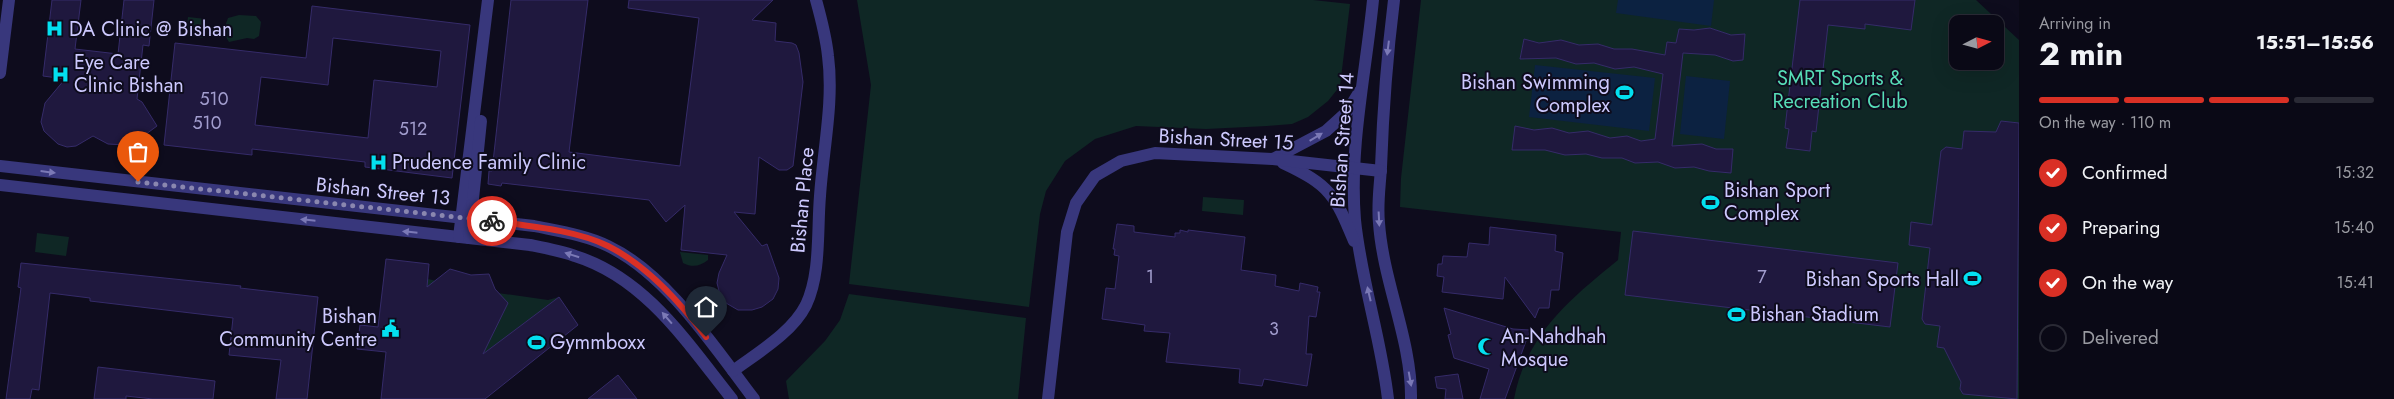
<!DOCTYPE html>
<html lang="en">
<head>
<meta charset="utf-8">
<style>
	body { margin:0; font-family:Jost,sans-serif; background:#181723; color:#f1f3f6; height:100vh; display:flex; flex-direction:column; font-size:19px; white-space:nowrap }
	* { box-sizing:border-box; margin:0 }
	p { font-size:16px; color:#999aa1 }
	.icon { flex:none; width:28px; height:28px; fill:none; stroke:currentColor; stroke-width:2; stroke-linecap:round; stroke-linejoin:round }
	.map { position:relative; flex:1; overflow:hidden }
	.details { display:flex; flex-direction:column; background:#0a0916; width:375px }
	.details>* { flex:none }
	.needle { width:32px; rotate:84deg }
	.fabs { position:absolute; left:1949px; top:15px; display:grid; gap:10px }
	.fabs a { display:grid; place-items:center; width:55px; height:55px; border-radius:10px; background:#0a0916; box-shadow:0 5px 20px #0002,0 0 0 1px #2a2a35; font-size:25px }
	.pin { position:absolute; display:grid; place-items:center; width:42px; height:42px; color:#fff; margin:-51px -21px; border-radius:50% 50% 50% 0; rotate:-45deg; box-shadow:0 0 5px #0007 }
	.pin .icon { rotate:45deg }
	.courier { position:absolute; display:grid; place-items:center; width:50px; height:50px; margin:-25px; border:4px solid #d93025; border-radius:50%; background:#fff; color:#222; box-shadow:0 1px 6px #0007 }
	.head em { font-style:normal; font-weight:700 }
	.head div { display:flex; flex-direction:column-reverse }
	.head { display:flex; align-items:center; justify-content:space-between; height:85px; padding:0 20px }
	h1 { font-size:32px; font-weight:700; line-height:38px }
	.bar { display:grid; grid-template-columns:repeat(4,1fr); gap:8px 5px; align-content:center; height:60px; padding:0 20px }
	.bar i { height:6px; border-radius:4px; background:#2a2a35 }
	.bar .selected { background:#d93025 }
	.bar p { grid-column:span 4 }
	ol { padding:0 20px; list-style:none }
	li { display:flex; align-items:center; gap:15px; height:55px }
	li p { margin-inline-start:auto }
	li .icon { padding:5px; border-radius:50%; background:#d93025; color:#fff; stroke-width:4 }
	li:last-child { color:#999aa1 }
	li i { width:28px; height:28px; border:2px solid #2a2a35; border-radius:50% }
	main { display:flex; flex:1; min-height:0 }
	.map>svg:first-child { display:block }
	.green { fill:#0f2725; fill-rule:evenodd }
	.water { fill:#0c2241 }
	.building { fill:#1f183e; stroke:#352b69; fill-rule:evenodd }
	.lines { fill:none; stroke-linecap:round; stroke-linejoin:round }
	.minor { stroke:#38377c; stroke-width:12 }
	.oneway { fill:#7b79b6 }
	.done { stroke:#8a87af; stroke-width:5; stroke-dasharray:0 9 }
	.route { stroke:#d93025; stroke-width:6 }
	.labels { text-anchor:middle; stroke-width:4; stroke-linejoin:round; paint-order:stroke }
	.number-label { font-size:18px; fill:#a29dce }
	.poi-label { font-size:20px; fill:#cdc9fe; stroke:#0e0c1d; text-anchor:start }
	.park-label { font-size:20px; fill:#57dcb7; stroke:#0e0c1d }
	.street-label { font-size:20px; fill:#cdc9fe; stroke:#0e0c1d }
</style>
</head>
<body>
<main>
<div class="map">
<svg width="2019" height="399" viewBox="0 0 2019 399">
	<rect width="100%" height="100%" fill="#0e0c1d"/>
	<!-- green -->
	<g class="green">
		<polygon points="857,0 1313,0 1350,4 1340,86 1328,101 1308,117 1292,124 1267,126 1206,129 1136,126 1095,139 1065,161 1046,191 1040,214 1029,307 849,284 871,85"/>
		<path d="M 1421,0 L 1976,0 L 2019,40 L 2019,399 L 1514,399 C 1526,335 1570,299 1618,260 L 1621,232 L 1400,207 L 1401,178 ZM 1958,24 L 1995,24 L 1995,61 L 1958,61 Z"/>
		<polygon points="239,15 256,16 261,22 259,36 254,39 247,38 229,42 223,32 228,18"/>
		<polygon points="188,17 206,19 204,38 186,36"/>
		<polygon points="1203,197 1244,200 1243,215 1202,211"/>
		<polygon points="37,233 69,237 66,256 35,252"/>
		<path d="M 680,252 L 708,255 L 708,260 C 700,266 693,268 683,263 Z"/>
		<polygon points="428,279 470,289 548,300 559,297 482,355 422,330"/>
		<polygon points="849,294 1026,318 1018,399 789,399 786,381 825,341 840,320"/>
	</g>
	<!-- water -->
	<g class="water">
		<polygon points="1618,0 1714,0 1711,26 1616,13"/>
		<polygon points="1535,65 1655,78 1649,131 1529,117"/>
		<polygon points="1686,76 1730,81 1724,139 1680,134"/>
	</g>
	<!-- building -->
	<g class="building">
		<polygon points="52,0 81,0 75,49 118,54 124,0 154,0 149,46 143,45 137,99 142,102 157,126 138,140 125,145 108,144 93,136 76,146 67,147 58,144 44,131 41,122 45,103 65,79 43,76"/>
		<polygon points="511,0 588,0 569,152 680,166 699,18 628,8 629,0 773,0 752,20 776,23 775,41 792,43 796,45 799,53 803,82 793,166 787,170 779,170 759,157 755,214 734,212 762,246 767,244 779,278 778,289 773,299 762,307 752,310 738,310 726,303 720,295 717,283 719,273 727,255 681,250 685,205 666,222 649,200 502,183 501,186 488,184 489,171 492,171"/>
		<polygon points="1800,0 1915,0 1911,30 1865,24 1865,29 1828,25 1816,132 1812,131 1810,151 1786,148 1789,129 1785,128"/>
		<path d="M 312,6 L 470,25 L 452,178 L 365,167 L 365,162 L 252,149 L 252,155 L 164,145 L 175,43 L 306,58 ZM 333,38 L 441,51 L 437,87 L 374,80 L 368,138 L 255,125 L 261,77 L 328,85 Z"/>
		<polygon points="1710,28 1731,35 1745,34 1743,60 1733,61 1715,55 1683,53 1672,146 1702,144 1716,149 1733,149 1731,173 1709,171 1694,167 1675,168 1658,162 1635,163 1622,158 1602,158 1586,154 1565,155 1545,150 1512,150 1515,126 1534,130 1552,128 1569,133 1588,131 1610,138 1627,136 1641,141 1655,139 1663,74 1634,67 1615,69 1594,63 1576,64 1556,58 1520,59 1524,39 1539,43 1561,40 1579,45 1598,44 1614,49 1632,49 1665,55 1667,42 1676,43 1679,29 1694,30"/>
		<polygon points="2001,121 2019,123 2017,399 1963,394 1960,389 1961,382 1944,348 1937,347 1940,326 1925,324 1922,319 1930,248 1909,245 1911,222 1932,225 1941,151 1946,147 1962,149 1964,131 1996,132"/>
		<polygon points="1117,224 1134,226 1134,232 1175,237 1175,233 1180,233 1180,230 1188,232 1188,230 1245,237 1241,270 1276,275 1275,286 1299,291 1300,283 1318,287 1317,292 1320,292 1316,317 1309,316 1306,354 1312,354 1307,386 1264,379 1262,386 1239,383 1240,369 1166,362 1170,333 1144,331 1145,325 1102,319 1106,288 1115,289 1119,256 1114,255 1115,249 1113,249"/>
		<polygon points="1490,227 1556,235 1555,251 1563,253 1559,290 1551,290 1549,308 1539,308 1535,318 1505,277 1503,299 1442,292 1444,277 1437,276 1438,264 1442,264 1443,256 1467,257 1469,243 1489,245"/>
		<polygon points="1633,231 1898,263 1890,327 1625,295"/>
		<polygon points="386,259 429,264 427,287 450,269 471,275 489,274 495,289 508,303 483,354 559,297 578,325 485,399 381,399 386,352 357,349 360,325 378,327"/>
		<polygon points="21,263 241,286 240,288 318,297 307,399 276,399 281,360 229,355 233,318 90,301 90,298 50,293 39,390 32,389 30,399 6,399 21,288 18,287"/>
		<polygon points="1444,308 1513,329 1530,330 1505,399 1480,399 1489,369 1454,358 1448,335 1451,334"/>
		<polygon points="98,367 215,381 213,399 153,399 126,396 126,399 94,399"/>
		<polygon points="1458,374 1463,399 1445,399 1446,389 1437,388 1435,377"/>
		<polygon points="618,375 637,399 588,399"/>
	</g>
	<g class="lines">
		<!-- minor -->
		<g class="minor">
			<path d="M 1373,0 C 1366,72 1349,147 1355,220 C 1361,280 1381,338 1388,399"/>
			<path d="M 1394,0 C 1387,56 1383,110 1381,167 C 1380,186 1377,204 1379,223 C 1383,282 1412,341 1411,399"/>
			<polyline points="0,73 9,0"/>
			<polyline points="1273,159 1326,131 1347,112 1360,91"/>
			<path d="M 1283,163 C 1330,185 1335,195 1354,241"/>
			<path d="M 0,166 L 534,226 C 558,231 586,235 608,246 C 667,274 715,348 754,399"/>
			<path d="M 0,185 L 530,245 C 545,248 561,251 575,256 C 646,278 688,344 732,399"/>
			<polyline points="459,237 488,0"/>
			<polyline points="469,238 481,121"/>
			<path d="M 733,371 C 757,353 792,333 806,305 C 821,273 817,231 820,196 C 823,150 834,102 828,56 C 826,37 821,18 816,0"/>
			<polyline points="1048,399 1067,232 1076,203 1095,176 1121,161 1155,153 1273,159 1381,171"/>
		</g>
	</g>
	<!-- one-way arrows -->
	<defs><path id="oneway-solid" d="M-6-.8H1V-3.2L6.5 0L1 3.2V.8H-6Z" transform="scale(1.25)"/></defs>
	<g class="oneway">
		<use href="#oneway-solid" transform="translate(1388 48) rotate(97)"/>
		<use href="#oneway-solid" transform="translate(1316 137) rotate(-31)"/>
		<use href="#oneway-solid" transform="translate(48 172) rotate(7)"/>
		<use href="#oneway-solid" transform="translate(1379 219) rotate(87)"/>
		<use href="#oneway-solid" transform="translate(308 220) rotate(-174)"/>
		<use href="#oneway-solid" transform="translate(410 232) rotate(-174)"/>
		<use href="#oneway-solid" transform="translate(572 255) rotate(-163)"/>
		<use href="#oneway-solid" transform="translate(1369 294) rotate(-103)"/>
		<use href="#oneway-solid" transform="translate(667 318) rotate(-131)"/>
		<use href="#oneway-solid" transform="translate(1410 379) rotate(80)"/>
	</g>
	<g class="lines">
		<!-- done -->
		<polyline class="done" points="138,182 492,221"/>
		<!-- route -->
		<path class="route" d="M 492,221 C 528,226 576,230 608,246 C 648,266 680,302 706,337"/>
	</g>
	<!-- icons -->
	<defs>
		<symbol id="hospital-bare" viewBox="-9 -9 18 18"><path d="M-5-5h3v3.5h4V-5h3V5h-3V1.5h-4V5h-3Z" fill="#03e0f0" stroke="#0e0c1d" stroke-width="2.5" paint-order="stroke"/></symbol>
		<symbol id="stadium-bare" viewBox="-9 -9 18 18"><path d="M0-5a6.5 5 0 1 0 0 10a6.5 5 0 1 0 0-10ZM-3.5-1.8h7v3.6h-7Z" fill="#03e0f0" stroke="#0e0c1d" stroke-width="2.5" paint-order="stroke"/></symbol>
		<symbol id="civic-bare" viewBox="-9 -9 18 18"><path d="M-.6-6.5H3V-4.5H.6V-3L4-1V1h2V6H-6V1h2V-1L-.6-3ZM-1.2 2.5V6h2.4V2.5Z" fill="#03e0f0" stroke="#0e0c1d" stroke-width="2.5" paint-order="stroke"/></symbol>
		<symbol id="mosque-bare" viewBox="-9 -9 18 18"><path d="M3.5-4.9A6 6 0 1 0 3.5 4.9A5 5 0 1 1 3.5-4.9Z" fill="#03e0f0" stroke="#0e0c1d" stroke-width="2.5" paint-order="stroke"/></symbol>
	</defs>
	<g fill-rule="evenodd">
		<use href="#hospital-bare" x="42" y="16" width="25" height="25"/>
		<use href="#hospital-bare" x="48" y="62" width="25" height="25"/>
		<use href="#stadium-bare" x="1612" y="80" width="25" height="25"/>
		<use href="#hospital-bare" x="366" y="150" width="25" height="25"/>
		<use href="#stadium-bare" x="1698" y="190" width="25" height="25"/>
		<use href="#stadium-bare" x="1960" y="266" width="25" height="25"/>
		<use href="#stadium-bare" x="1724" y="302" width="25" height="25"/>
		<use href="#civic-bare" x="378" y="316" width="25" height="25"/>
		<use href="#stadium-bare" x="524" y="330" width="25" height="25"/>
		<use href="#mosque-bare" x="1474" y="334" width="25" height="25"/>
	</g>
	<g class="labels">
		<!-- number labels -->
		<g class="number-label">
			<text x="214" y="105">510</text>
			<text x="207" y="129">510</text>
			<text x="413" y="135">512</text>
			<text x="1150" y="283">1</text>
			<text x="1762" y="283">7</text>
			<text x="1274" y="335">3</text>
		</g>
		<!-- poi labels -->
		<g class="poi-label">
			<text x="69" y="36">DA Clinic @ Bishan</text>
			<text x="74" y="69">Eye Care<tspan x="74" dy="23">Clinic Bishan</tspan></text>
			<text x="1610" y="89" text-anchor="end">Bishan Swimming<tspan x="1610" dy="23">Complex</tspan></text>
			<text x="392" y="169">Prudence Family Clinic</text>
			<text x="1724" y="197">Bishan Sport<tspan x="1724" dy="23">Complex</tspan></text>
			<text x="1959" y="286" text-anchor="end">Bishan Sports Hall</text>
			<text x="1750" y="321">Bishan Stadium</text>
			<text x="377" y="323" text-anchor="end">Bishan<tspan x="377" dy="23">Community Centre</tspan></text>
			<text x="1501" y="343">An-Nahdhah<tspan x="1501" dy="23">Mosque</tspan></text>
			<text x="550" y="349">Gymmboxx</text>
		</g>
		<!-- park labels -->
		<g class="park-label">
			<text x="1840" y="85">SMRT Sports &amp;<tspan x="1840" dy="23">Recreation Club</tspan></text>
		</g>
		<!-- street labels -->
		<g class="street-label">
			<text transform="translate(1226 139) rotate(3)" y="7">Bishan Street 15</text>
			<text transform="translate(1342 140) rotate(-86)" y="7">Bishan Street 14</text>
			<text transform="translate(383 191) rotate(6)" y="7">Bishan Street 13</text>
			<text transform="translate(802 200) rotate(-85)" y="7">Bishan Place</text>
		</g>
	</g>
</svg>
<div class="fabs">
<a><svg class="needle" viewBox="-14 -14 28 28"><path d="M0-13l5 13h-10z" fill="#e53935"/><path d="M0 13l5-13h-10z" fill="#999aa1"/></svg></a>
</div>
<div class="pin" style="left:138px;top:182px;background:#ea580c"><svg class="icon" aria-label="bag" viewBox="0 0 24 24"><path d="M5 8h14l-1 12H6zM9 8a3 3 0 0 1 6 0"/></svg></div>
<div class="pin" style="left:706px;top:337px;background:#1f2937"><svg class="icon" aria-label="home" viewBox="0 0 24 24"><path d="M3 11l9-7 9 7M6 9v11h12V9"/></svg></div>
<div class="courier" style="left:492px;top:221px"><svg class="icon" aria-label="bike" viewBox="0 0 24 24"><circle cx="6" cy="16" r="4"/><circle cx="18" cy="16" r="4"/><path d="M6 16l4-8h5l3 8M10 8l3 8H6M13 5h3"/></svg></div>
</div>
<section class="details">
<div class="head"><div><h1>2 min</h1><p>Arriving in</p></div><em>15:51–15:56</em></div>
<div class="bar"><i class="selected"></i><i class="selected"></i><i class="selected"></i><i></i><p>On the way · 110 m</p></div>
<ol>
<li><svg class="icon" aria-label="check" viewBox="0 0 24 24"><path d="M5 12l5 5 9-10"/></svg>Confirmed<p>15:32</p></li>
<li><svg class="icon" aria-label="check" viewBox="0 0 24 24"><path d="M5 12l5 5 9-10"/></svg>Preparing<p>15:40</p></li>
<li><svg class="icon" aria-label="check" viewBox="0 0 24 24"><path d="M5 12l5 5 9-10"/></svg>On the way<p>15:41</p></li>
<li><i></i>Delivered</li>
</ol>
</section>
</main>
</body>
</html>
